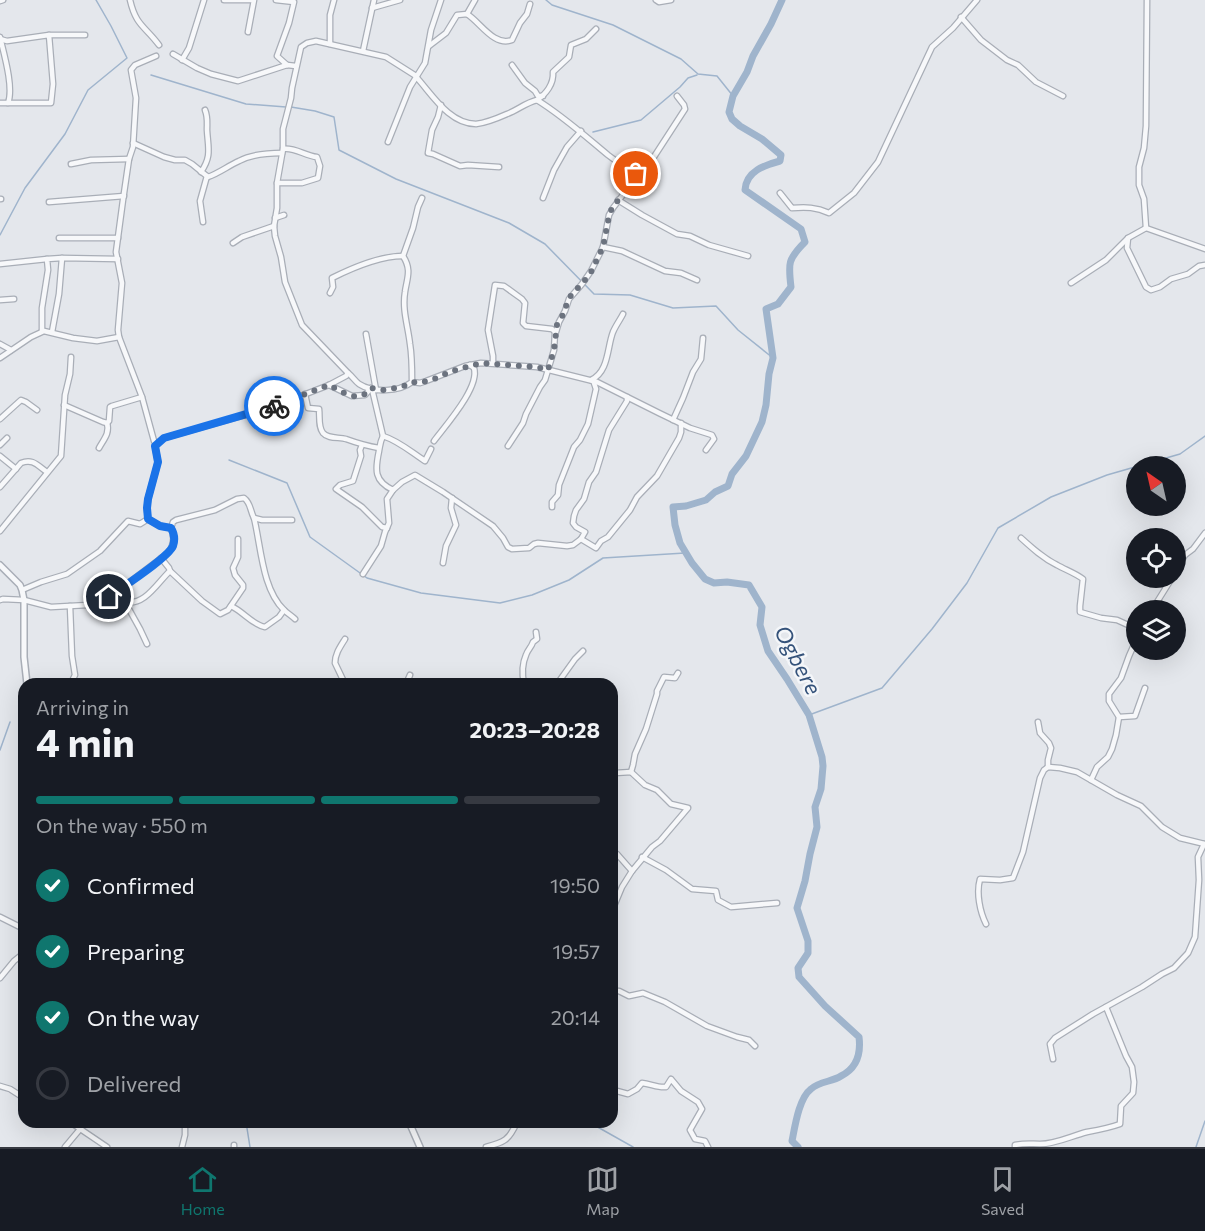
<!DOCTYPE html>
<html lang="en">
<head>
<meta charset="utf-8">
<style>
	body { margin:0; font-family:Commissioner,sans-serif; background:#20242c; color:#f1f3f6; height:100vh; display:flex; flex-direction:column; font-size:22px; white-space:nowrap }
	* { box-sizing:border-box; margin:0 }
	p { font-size:20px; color:#9ea1a6 }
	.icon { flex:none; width:33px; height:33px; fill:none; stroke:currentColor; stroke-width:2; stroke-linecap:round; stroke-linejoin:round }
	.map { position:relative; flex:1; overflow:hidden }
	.details { position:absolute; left:18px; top:678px; width:600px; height:450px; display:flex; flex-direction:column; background:#171b24; border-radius:18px; box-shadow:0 6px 24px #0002 }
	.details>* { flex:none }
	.needle { width:39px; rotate:326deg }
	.fabs { position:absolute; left:1126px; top:456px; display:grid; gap:12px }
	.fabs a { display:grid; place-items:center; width:60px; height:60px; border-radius:50%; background:#171b24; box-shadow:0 6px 24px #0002; font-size:30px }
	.pin { position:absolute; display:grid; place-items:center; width:51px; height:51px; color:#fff; margin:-26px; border:3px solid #fff; border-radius:50%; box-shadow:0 2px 6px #0007 }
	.courier { position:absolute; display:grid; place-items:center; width:60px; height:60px; margin:-30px; border:4px solid #1a73e8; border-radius:50%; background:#fff; color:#222; box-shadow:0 2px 8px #0007 }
	.headline em { font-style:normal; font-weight:700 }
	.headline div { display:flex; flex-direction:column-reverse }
	.headline { display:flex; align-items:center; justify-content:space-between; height:102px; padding:0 18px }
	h1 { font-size:39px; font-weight:700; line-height:45px }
	.bar { display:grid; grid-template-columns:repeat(4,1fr); gap:9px 6px; align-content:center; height:72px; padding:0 18px }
	.bar i { height:8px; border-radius:4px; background:#363941 }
	.bar .selected { background:#0f766e }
	.bar p { grid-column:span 4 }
	ol { padding:0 18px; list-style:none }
	li { display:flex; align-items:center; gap:18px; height:66px }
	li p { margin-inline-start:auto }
	li .icon { padding:6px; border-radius:50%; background:#0f766e; color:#fff; stroke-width:4 }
	li:last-child { color:#9ea1a6 }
	li i { width:33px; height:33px; border:3px solid #363941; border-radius:50% }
	.tabs { display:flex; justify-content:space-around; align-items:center; height:84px; border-top:2px solid #363941; background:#171b24; font-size:16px; color:#9ea1a6 }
	.tabs a { display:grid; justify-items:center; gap:3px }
	.tabs .selected { color:#0f766e }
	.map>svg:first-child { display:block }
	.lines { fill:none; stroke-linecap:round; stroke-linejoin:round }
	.stream { stroke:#9fb4cc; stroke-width:1.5 }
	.river { stroke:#9fb4cc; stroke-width:7 }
	.minor-casing { stroke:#a9aeb7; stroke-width:7 }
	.tertiary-casing { stroke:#a9aeb7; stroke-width:8 }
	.minor { stroke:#f7f8fa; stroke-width:4.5 }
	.tertiary { stroke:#f7f8fa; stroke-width:5 }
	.done { stroke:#6c737f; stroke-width:6; stroke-dasharray:0 10.8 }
	.route { stroke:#1a73e8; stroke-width:8 }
	.labels { text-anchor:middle; stroke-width:5; stroke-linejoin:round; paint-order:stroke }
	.water-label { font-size:22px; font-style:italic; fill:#34527a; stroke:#f4f6f9 }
</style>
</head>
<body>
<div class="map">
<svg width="1205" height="1147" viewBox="0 0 1205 1147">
	<rect width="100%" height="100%" fill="#e4e7ec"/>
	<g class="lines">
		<!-- stream -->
		<g class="stream">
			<polyline points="546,0 552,5 613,25 681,59 698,74 717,76 733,96"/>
			<polyline points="151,75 246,104 286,107"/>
			<polyline points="291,107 315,111 334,117 339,150 396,179 509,223 545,244 594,294 630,295 673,308 716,306 738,330 773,358"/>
			<polyline points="593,132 641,120 680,87 688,78 697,75"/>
			<polyline points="0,235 25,188 65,134 88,90 127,58 111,26 96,0"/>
			<polyline points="229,460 287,483 310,537 367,578 421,593 500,603 532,595 569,580 603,558 685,553"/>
			<polyline points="809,715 882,688 932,629 967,583 998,528 1051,497 1107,475 1180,454 1205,436"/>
			<polyline points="0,750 10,722"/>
			<polyline points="246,1122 250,1147"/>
			<polyline points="594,1125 633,1147"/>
			<polyline points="1196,1147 1205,1121"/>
		</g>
		<!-- river -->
		<path class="river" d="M 782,0 L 771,24 L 753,56 L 747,72 L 733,96 L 729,112 L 732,119 L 740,126 L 762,139 L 781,155 L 780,161 C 765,165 746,171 745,190 L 801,229 L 805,242 C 788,259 788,263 791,287 L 778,304 L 766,309 L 773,358 L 769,374 L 766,405 L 762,422 L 746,456 L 732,474 L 728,486 L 715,492 L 706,500 L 686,506 L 673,507 L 675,525 L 680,543 L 692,563 L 705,579 L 714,583 L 727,582 L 749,585 L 762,607 L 760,625 L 768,651 L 787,679 L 809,715 L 822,757 L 823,766 L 821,789 L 815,807 L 817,827 L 810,854 L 805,881 L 797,908 L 808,941 L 808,953 L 798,968 L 799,977 L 825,1006 L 859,1037 C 861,1053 857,1068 841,1076 C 832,1082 820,1081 811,1089 C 799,1098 795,1126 792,1141 L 798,1147"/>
		<defs>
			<g id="minor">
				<path d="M 130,0 C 136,26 145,26 159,45"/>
				<polyline points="224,0 251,0"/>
				<polyline points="276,0 294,2 289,23 277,56 287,65"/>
				<polyline points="656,0 659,2 671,0"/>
				<polyline points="0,1 3,0"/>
				<polyline points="372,8 400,0"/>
				<polyline points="467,14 475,0"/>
				<polyline points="961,17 981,40 1007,60 1018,65 1036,82 1063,96"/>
				<polyline points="248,32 254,0"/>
				<polyline points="49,35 85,35"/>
				<path d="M 0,37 C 4,54 14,88 8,103 L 0,103"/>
				<polyline points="0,39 7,41 49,35 53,84 51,103 8,103"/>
				<polyline points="330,44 330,15 334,0"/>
				<path d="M 429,46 L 446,33 L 457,15 L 467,14 C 480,22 494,47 512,40 L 520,23 L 527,14 L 530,4"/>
				<polyline points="363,51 374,0"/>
				<polyline points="173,54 197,68 211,74 238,81 287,65 296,66"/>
				<polyline points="156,56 135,65 131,70 136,98 133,147 129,159 123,200 116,252 122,283 118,330 119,337 142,397 154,441 156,444"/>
				<polyline points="182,60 189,48 204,0"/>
				<polyline points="512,65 525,83 535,91 538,96 543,96"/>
				<path d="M 537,100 C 546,94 554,84 553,72 L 569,57 L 571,45 L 586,39 L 596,29"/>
				<polyline points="441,105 438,117 432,130 428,153 433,154 460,166 468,165 499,167"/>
				<polyline points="388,142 410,87 425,63 431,30 441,0"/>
				<path d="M 133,143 L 164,157 L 175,160 L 185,160 L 192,164 L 208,177 C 219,173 228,166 239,161 C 252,154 268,153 282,153"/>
				<polyline points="71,164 91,160 129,159"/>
				<path d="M 201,172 C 212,156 208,148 207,130 C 207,122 208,117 205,110"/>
				<path d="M 277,183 L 302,183 L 318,178 L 320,166 L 317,157 C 305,156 295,147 283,149"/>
				<path d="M 780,193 L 792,208 C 806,207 816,207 829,213 L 854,193 L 878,162 L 932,47 L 953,28 L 977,0"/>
				<polyline points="543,198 554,170 567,147 581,131"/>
				<polyline points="0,199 1,199"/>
				<polyline points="618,200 642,215 677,234 690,236 709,245 748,256"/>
				<polyline points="49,202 124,196"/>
				<polyline points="275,218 284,215"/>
				<polyline points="203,222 200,201 207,176"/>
				<polyline points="1146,228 1144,199 1139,185 1139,167 1144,148 1146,126 1147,0"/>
				<polyline points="59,238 118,238"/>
				<polyline points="1128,238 1127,248 1146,287 1151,290 1160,287 1171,279 1188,274 1199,266 1205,265"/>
				<polyline points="233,243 242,237 274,226"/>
				<polyline points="603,247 622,251 665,271 681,273 697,280"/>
				<polyline points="0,264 47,259"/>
				<polyline points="1071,283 1106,260 1128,238 1146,228 1205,249"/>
				<path d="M 330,293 L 333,287 L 332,278 C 352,268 381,256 403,256"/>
				<polyline points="0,300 14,299"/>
				<polyline points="42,331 42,308 48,270 47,259 62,258 118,259"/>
				<polyline points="52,332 59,294 62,258"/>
				<polyline points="556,332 559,322 565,311 569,299 582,284 591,271 603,247 609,215 613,208 631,184 636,174 648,166 685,109 684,105 677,96"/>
				<polyline points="366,334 376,390"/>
				<polyline points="0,344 11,350"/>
				<polyline points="0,358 31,337 44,331 73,338 97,341 119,337"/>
				<polyline points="493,363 493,356 488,330 495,285 504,286 522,299 525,303 523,323 526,326 552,329 555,332 554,350 545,380 540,387 526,414 523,423 508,446"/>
				<path d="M 348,373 L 302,325 L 285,282 L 281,257 L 275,236 L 274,226 L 277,208 L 277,183 L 283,149 L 283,129 L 291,98 L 292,88 L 301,47 L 307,43 L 316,41 L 386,57 L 416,76 L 418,79 C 433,96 450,124 476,124 C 485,123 498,118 507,114 C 518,110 525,103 537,100 C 563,116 585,136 608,155 C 617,162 627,168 636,174"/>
				<path d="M 591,380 C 609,372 607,347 613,332 C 616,325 620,320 623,314"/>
				<polyline points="412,382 420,383 426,381 465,366 481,363 537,367 597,382 659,413 690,428 712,435 714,439 706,450"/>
				<polyline points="329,385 352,396 365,395 371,388"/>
				<path d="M 372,389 L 383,436 C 399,441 411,452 425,461 L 431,449"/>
				<path d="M 305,394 L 308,408 L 319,409 C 320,417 318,427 323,433 C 328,439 339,437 346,439 C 357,443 367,446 379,448"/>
				<polyline points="64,405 103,422 107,423 109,421 110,407 112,406 142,397"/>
				<polyline points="0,419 21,400 26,402 37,410"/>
				<polyline points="673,420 683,398 693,372 701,359 703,338"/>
				<path d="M 383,436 C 380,442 380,445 379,451 C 375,470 374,481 393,490 L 402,482 L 415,475 L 443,492 L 493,526 L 503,538 L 508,547 L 512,549 L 529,548 L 534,544 L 538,543 L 567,546 L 573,545 L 581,539 L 596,548 L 601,541 L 608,537 L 630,510 L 637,497 L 657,476 L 679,438 L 681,432 L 681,423"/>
				<path d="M 434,441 C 446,425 480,387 474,368 L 470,365"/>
				<polyline points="0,445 7,438"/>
				<polyline points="362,445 360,450 361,456 353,481 340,485 336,489 362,507 382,527 387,528"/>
				<path d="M 99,448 C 104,439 110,433 107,423"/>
				<polyline points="0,456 16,469"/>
				<path d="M 0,487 L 21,463 C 33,458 38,466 47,472"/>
				<polyline points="552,507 552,502 558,495 559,485 574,447 580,440 588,424 596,389 593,380"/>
				<path d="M 254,518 C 261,546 262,589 284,610 C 287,613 292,616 295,619"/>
				<path d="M 171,528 L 173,522 L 176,520 L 215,510 L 237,499 L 244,498 C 251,503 250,511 254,518 L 262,520 L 292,520"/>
				<polyline points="0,531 61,456 65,395 70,374 71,357"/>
				<path d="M 1021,538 C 1032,548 1043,558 1057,565 C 1066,570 1075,573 1083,579 L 1080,606 L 1080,612 L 1101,618 L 1117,620 L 1137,629"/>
				<polyline points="581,539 585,532 576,527 573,523 574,516 576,510 584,499 589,482 596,472 609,430 627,401 627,397"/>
				<polyline points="443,563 446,546 456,525 451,508 452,498"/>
				<polyline points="1176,569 1185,555 1193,549 1205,533"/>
				<polyline points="170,571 202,601 220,614 228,610 243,588 243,585 235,575 233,568 238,557 238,539"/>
				<polyline points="363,574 381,546 385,532 389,523 387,499 393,490"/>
				<polyline points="22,590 41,582 67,574 100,551 128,521 140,524 148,519"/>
				<polyline points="111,596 125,602 140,629 147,644"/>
				<path d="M 0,600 L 3,599 L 24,600 L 51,607 L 88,605 L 111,596 L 168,553 C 174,545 175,537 171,528 L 160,526 L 148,519 L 147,508 L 148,499 L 158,462 L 155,446 L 164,438 L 270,408 L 329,385 L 346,376 L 348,373 C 352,376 355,381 359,384 C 373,393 399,392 412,382 C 412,369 412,356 410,344 C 408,326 402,310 405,292 C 407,278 412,270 403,256 L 413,228 L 418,207 L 422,198"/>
				<path d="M 125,602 C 145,606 157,583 170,571 L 169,568 L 161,558"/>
				<path d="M 231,606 C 244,612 251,624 265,627 L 279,617 L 284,610"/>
				<polyline points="1152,610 1172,578"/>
				<polyline points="66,684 72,681 75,675 72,656 70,606"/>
				<path d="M 345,684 L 335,663 C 335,654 340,647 345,639"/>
				<polyline points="406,684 410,675"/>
				<path d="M 524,684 C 522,674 522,664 526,655 C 528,649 531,648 533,642 L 537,639 L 536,632"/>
				<polyline points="557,684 575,659 583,651"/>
				<polyline points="1119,717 1135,716 1145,688"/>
				<polyline points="1038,722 1040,733 1049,743 1051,748 1048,760 1048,767"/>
				<polyline points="631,772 633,765 635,754 646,729 657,694 657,691 664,677 675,678 678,673"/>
				<polyline points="612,776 615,773 631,772 645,785 657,790 671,804 688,808 660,841 652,847 632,871 622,887 612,911"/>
				<polyline points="1091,780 1097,767 1108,757 1112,749 1116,735 1119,717 1109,701 1109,694 1121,678 1129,656 1137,638"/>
				<polyline points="612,853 617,854 632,871"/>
				<polyline points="642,857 666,870 692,889 716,891 718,900 731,907 777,903"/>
				<polyline points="23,910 24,910"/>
				<polyline points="0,917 24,929"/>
				<path d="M 986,924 C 980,912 976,893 980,879 L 1000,880 L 1013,878 L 1023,852 L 1040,778 L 1044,770 L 1048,767 L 1060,768 L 1077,772 L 1117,795 L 1141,806 L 1162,827 L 1180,838 L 1205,844"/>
				<polyline points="0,978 14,961 24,953"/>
				<polyline points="612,991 619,991 629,996 643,993 665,1002 707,1026 737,1037 749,1040 755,1046"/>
				<polyline points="1053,1059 1050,1044 1055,1038 1093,1014 1142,987 1162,974 1174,968 1188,953 1195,937 1199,880 1198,857 1204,844"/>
				<polyline points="0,1086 10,1089 24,1098"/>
				<path d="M 612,1088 L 617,1091 L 628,1094 L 637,1089 L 642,1083 C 651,1084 658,1088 666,1087 L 671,1079 L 681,1091 L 698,1102 L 702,1109 L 690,1130 L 695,1139 L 705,1141 L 708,1147"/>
				<polyline points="70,1122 107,1147"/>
				<polyline points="65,1147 81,1128"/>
				<polyline points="182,1147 185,1135 185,1122"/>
				<polyline points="234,1147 234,1145"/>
				<path d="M 486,1147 C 505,1142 509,1140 517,1122"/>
				<path d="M 1015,1147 L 1015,1145 C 1025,1143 1031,1144 1040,1144 C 1056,1144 1071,1136 1087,1132 C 1098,1130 1109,1128 1120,1124 L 1121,1106 L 1133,1093 L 1134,1082 L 1132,1067 L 1126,1056 L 1106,1007"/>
			</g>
			<g id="tertiary">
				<polyline points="0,565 20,585 22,590 24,600 24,657 27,684"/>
				<polyline points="409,1122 420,1147"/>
			</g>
		</defs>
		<!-- minor casing -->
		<use href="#minor" class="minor-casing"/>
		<!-- tertiary casing -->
		<use href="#tertiary" class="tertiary-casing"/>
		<!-- minor -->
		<use href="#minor" class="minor"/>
		<!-- tertiary -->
		<use href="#tertiary" class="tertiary"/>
	</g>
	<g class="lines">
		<!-- done -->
		<path class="done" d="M 274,406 L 329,385 C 343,392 359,405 371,388 L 384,390 L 402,387 L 412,382 L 420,383 L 434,379 L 452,371 L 481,363 L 537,367 L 548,370 L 554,350 L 557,325 L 565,311 L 567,302 L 572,294 L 582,284 L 591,272 L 603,247 L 609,216 L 612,208 L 631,184 L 636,174"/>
		<!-- route -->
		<path class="route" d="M 109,597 C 121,588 168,558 173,546 C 175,540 174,533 171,528 L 160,526 L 148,519 L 147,508 L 148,499 L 158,462 L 155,446 L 164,438 L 274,406"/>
	</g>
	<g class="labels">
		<!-- water labels -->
		<g class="water-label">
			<text transform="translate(798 660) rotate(62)" y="8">Ogbere</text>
		</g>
	</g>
</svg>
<div class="fabs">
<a><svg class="needle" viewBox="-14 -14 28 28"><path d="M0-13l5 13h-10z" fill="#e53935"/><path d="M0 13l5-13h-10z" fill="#9ea1a6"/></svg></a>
<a><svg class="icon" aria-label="locate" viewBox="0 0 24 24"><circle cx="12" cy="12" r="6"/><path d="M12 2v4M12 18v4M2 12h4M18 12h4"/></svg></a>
<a><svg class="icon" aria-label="layers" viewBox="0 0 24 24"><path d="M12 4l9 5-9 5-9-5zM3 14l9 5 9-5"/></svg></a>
</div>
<div class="pin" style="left:636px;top:174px;background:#ea580c"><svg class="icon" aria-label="bag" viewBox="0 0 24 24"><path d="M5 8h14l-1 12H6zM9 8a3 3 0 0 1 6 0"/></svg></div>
<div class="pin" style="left:109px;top:597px;background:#1f2937"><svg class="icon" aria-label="home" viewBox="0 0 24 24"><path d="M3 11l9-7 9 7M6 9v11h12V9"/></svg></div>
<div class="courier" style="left:274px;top:406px"><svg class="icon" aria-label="bike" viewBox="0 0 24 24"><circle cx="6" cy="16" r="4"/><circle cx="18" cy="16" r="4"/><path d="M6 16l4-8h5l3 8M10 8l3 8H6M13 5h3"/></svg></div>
<section class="details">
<div class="headline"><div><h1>4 min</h1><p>Arriving in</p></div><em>20:23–20:28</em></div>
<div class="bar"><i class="selected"></i><i class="selected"></i><i class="selected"></i><i></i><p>On the way · 550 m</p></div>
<ol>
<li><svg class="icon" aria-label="check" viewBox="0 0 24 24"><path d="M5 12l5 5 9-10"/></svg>Confirmed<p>19:50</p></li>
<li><svg class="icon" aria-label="check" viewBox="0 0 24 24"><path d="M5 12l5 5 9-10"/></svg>Preparing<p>19:57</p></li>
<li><svg class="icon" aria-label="check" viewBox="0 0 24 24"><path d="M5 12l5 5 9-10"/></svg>On the way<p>20:14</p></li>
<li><i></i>Delivered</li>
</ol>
</section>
</div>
<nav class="tabs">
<a class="selected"><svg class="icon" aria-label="home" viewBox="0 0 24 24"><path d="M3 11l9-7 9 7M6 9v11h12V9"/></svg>Home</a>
<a><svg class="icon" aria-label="map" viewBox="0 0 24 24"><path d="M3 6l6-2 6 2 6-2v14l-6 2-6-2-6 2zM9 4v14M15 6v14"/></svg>Map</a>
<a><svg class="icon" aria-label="saved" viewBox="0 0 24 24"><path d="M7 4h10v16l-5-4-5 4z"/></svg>Saved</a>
</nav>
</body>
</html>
